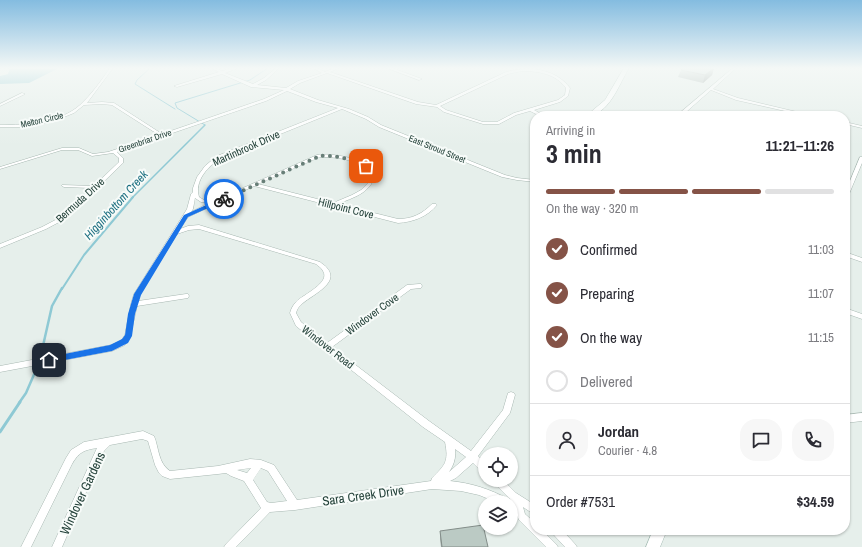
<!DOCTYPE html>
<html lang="en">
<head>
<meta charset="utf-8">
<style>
	body { margin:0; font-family:"Archivo Narrow",sans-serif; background:#f7f7f7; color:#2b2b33; height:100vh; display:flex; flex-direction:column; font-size:15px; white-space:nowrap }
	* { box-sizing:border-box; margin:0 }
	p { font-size:13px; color:#7c7c81 }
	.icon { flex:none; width:22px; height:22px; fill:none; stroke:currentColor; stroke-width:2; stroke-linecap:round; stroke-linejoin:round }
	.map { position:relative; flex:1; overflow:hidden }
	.sheet { position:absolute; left:530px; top:111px; width:320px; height:424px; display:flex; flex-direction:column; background:#fff; border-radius:16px; box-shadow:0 1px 3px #0004 }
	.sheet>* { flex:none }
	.tools { position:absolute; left:478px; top:447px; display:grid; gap:8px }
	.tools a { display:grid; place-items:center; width:40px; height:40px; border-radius:50%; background:#fff; box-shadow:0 1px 3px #0004; font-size:20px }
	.pin { position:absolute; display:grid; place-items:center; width:34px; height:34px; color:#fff; margin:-17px; border-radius:8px; box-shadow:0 2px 6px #0006 }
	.courier { position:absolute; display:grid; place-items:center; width:40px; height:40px; margin:-20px; border:3px solid #1a73e8; border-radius:50%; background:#fff; color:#222; box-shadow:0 1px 5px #0007 }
	.summary em { font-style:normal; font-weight:800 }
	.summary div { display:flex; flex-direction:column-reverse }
	.summary { display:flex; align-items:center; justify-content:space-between; height:68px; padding:0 16px }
	h1 { font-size:26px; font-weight:800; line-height:30px }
	.bar { display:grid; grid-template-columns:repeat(4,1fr); gap:6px 4px; align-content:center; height:48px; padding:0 16px }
	.bar i { height:5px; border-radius:3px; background:#e1e1e2 }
	.bar .current { background:#855347 }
	.bar p { grid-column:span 4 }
	.line { display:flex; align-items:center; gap:10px; padding:0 16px; border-top:1px solid #e1e1e2 }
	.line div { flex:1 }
	.round { display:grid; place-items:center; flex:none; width:42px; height:42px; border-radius:16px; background:#f7f7f7 }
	ol { padding:0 16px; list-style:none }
	li { display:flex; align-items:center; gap:12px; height:44px }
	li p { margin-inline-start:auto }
	li .icon { padding:4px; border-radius:50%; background:#855347; color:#fff; stroke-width:4 }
	li:last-child { color:#7c7c81 }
	li i { width:22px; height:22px; border:2px solid #e1e1e2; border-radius:50% }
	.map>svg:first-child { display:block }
	.water { fill:#8ec9d4 }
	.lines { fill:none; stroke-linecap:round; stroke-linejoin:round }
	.stream-far4 { stroke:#8ec9d4; stroke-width:1 }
	.stream-far3 { stroke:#8ec9d4; stroke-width:1.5 }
	.stream-far2 { stroke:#8ec9d4; stroke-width:2 }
	.stream-far1 { stroke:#8ec9d4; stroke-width:2.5 }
	.stream { stroke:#8ec9d4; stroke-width:3 }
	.street-casing { stroke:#a8b8b2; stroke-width:1 }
	.secondary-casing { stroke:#a4bbb3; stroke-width:1 }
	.street { fill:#fff; fill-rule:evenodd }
	.secondary { fill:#fff; fill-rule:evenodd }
	.wall { fill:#a1aea9 }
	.shaded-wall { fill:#838d89 }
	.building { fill:#bbcac4; stroke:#838d89 }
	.route { fill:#1a73e8 }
	.done { stroke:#687f78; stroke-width:4; stroke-dasharray:0 7.2 }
	.labels { text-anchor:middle; stroke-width:4; stroke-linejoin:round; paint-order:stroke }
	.far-street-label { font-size:9px; fill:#24423a; stroke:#f7fbf9 }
	.street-label { font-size:11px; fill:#24423a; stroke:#f7fbf9 }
	.water-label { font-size:12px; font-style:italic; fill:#1c6f80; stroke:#f7fbf9 }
	.near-street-label { font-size:13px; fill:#24423a; stroke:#f7fbf9 }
</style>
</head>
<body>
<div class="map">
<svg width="862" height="547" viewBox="0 0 862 547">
	<rect width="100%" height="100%" fill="#e6efeb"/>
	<!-- water -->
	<polygon class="water" points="10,68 59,68 29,83 0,84 0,76 8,74"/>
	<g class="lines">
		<!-- stream-far4 -->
		<g class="stream-far4">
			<polyline points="150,68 137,80 135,84 175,109"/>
			<polyline points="204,126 205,125 177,108 175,103 250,80 268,68"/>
		</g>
		<!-- stream-far3 -->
		<polyline class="stream-far3" points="132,198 205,125"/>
		<!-- stream-far2 -->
		<polyline class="stream-far2" points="62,289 84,255 133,197"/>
		<!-- stream-far1 -->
		<g class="stream-far1">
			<polyline points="40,359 52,306 62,288"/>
			<polyline points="19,403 26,393 39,363"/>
		</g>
		<!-- stream -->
		<polyline class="stream" points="0,432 20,402"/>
		<defs>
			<g id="street">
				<path d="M 110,68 L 113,68 L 87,103 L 102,102 L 114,103 L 162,134 L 264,99 L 284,90 L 251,87 L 222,74 L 177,87 L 174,86 L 219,72 L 211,68 L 215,68 L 222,71 L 232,68 L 238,68 L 225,73 L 253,84 L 264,78 L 276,68 L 279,68 L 266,80 L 257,85 L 286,88 L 298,81 L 322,73 L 313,68 L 317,68 L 325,72 L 334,68 L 339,68 L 330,72 L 418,102 L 436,105 L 506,72 C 528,66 555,68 570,88 L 568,96 L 560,102 L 534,110 L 545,116 L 540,116 L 530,111 L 516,115 L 499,124 L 483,124 L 444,112 L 437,107 L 416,104 L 327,73 L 300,83 L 290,89 L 318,100 L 349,109 L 368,117 L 381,125 L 505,175 L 517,178 L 535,180 L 535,182 L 517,180 L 502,177 L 379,127 L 366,119 L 342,109 L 221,158 C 208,166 194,181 199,197 L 204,200 L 216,200 L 317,155 C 331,153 364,158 372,170 C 373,172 374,174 375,176 C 369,194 354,197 338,204 L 398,219 C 412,219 422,214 432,204 L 436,204 L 437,205 C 427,217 413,222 398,223 L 254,186 L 188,217 L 180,229 L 188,226 L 199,225 L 320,262 C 322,264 326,266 327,268 C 341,284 309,296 301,305 C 298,307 297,310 296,313 L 301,322 L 327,343 L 407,285 L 419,284 L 421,284 L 422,286 L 421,288 L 411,289 L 332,347 L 429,421 L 471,451 L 503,410 L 508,393 L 511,392 L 514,393 L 515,395 L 510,413 L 478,456 L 485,463 L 485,473 L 482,472 L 473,463 L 456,478 L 450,481 C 471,483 490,489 508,499 L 510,502 L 496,502 L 479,495 L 461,491 L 432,489 L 295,510 L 270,512 L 236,547 L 224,547 L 226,544 L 261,508 L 244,481 L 231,476 L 226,473 L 218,474 L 170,479 L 162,476 L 159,473 L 155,465 L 148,441 L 142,439 L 110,445 L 104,451 L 62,547 L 52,547 L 97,448 C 84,450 79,452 72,464 L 31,547 L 21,547 L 66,458 L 71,450 L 84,442 L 143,431 L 154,436 C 159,448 158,463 170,471 L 218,466 L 250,459 L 261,460 L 274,465 L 297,500 L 431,481 L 432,478 C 445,465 449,462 445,442 L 423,427 L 296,326 L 290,313 C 291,309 293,305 296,302 C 302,295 331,283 323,271 C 322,268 318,266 316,264 L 199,229 L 189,230 L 177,234 L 140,294 L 138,301 L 186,294 L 188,294 L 189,296 L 188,298 L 137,306 L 130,337 L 125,345 L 112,351 L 0,372 L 0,366 L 111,345 L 121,341 L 125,335 L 131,304 L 134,294 L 187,209 L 191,194 L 193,192 L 193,188 L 197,177 L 205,166 L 217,156 L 338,108 L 316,102 L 287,91 L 266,101 L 117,152 L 123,158 L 123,163 L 65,219 L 46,229 L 0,248 L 0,244 L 42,227 L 61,217 L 91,188 L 64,187 L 62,186 L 62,185 L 94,186 L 119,162 L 119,158 L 113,153 L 92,156 L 78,150 L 62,150 L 0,169 L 0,167 L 62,148 L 79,148 L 93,154 L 108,152 L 159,135 L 112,105 L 102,104 L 84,105 L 74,113 L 64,117 L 42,124 L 20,127 L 0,127 L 0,125 C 26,125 60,123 80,105 C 92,94 101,81 110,68 ZM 522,71 C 539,71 556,74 566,88 L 565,95 L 558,100 L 514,113 L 497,122 L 483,122 L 446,110 L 440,106 L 508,74 ZM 320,157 C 336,157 363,159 370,176 L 368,183 L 361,190 L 352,195 L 333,203 L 258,184 ZM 195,198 L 201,202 L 211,202 L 191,212 L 193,209 ZM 455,449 L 466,457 L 449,472 C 454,465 456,458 455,449 ZM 251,468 L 247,473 L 237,470 ZM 261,468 L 268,471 L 287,501 L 271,503 L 267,502 L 253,480 Z"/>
				<polygon points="387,68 392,68 422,79 419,80"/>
				<polygon points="733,68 736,68 713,89 738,98 814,116 807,116 736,100 711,90 685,113 691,116 686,116 681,114 681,112"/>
				<polygon points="22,93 25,94 0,106 0,104"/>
				<polygon points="740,113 742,113 742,116 738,116"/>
				<polygon points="845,122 862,126 862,128 845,124"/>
				<polygon points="860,157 862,157 862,163 847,199 845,200 845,193"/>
				<polygon points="845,252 862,258 862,262 845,256"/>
				<polygon points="845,308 862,314 862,319 845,313"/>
				<polygon points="862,413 862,421 845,423 845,415"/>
				<polygon points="493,480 503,480 516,493 535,505 535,515 523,507 525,514 535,523 535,530 542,530 556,544 558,547 546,547 519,520 510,499 494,483"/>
				<polygon points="550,530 562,530 575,544 577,547 565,547 552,533"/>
			</g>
			<g id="secondary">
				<path d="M 624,68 L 629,68 C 619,84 609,116 586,116 L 605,100 Z"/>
				<polygon points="653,530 667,530 660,547 646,547"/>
			</g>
		</defs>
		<!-- street casing -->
		<use href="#street" class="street-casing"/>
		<!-- secondary casing -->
		<use href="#secondary" class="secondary-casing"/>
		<!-- street -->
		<use href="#street" class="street"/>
		<!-- secondary -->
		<use href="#secondary" class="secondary"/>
	</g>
	<!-- wall -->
	<g class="wall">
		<polygon points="683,68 714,68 712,75 703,83 678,77 681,70"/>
		<polygon points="440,531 488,547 441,547 440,539"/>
	</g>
	<!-- shaded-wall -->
	<polygon class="shaded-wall" points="714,68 712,75 703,83 705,75"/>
	<!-- building -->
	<g class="building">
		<polygon points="683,68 714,68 705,75 681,70"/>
		<polygon points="483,525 488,547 442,547 440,531"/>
	</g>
	<!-- sky -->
	<linearGradient id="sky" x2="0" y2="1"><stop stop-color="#84bce0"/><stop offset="0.47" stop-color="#f4f8f6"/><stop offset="1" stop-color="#f4f8f6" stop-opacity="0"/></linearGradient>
	<rect width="862" height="145" fill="url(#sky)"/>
	<!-- route -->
	<polygon class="route" points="224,197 227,199 226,200 188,217 141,295 135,314 132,336 128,343 112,351 49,363 46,362 45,360 49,357 110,345 122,339 125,335 128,314 134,294 184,215"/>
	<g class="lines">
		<!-- done -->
		<path class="done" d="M 224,199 L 320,156 C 334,155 353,159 366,166"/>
	</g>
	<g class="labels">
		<!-- far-street labels -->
		<g class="far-street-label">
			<text transform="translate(42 120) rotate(-13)" y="3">Melton Circle</text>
			<text transform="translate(145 141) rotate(-19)" y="3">Greenbriar Drive</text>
			<text transform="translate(437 149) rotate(22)" y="3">East Stroud Street</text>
		</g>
		<!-- street labels -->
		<g class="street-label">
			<text transform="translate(246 148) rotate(-24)" y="4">Martinbrook Drive</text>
			<text transform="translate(80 200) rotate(-42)" y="4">Bermuda Drive</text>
			<text transform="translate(346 208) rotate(14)" y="4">Hillpoint Cove</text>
			<text transform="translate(372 314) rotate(-36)" y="4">Windover Cove</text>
			<text transform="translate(328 347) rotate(38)" y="4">Windover Road</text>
		</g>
		<!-- water labels -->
		<g class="water-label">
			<text transform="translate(116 205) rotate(-48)" y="4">Higginbottom Creek</text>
		</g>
		<!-- near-street labels -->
		<g class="near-street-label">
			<text transform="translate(82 493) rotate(-65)" y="5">Windover Gardens</text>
			<text transform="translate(363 495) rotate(-8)" y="5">Sara Creek Drive</text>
		</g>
	</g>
</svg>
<div class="tools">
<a><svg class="icon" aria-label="locate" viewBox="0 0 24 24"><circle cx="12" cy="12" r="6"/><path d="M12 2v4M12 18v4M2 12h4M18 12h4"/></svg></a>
<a><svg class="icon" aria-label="layers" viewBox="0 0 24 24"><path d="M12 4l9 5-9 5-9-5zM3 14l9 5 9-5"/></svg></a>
</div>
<div class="pin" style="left:366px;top:166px;background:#ea580c"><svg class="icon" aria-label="bag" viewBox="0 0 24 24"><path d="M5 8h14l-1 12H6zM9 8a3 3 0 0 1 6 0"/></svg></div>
<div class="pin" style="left:49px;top:360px;background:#1f2937"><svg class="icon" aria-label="home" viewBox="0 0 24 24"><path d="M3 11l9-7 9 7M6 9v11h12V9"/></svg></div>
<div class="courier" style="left:224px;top:199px"><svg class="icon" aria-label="bike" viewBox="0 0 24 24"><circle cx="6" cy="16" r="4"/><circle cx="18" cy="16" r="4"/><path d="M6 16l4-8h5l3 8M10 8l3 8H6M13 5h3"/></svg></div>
<section class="sheet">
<div class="summary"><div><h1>3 min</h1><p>Arriving in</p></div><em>11:21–11:26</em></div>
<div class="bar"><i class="current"></i><i class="current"></i><i class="current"></i><i></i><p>On the way · 320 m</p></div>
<ol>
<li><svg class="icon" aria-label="check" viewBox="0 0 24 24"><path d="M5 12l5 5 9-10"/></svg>Confirmed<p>11:03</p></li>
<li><svg class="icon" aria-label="check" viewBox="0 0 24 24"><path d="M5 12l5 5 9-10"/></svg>Preparing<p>11:07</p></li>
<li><svg class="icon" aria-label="check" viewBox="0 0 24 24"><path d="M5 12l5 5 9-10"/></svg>On the way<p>11:15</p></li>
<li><i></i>Delivered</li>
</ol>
<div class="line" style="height:72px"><a class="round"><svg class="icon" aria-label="person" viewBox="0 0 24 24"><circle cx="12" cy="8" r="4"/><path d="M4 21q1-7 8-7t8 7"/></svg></a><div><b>Jordan</b><p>Courier · 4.8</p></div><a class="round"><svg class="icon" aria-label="chat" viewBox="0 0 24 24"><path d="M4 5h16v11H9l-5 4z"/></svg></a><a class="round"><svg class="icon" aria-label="phone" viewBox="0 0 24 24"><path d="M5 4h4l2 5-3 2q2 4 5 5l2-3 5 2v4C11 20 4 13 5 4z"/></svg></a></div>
<div class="line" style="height:52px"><div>Order #7531</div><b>$34.59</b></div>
</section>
</div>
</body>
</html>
